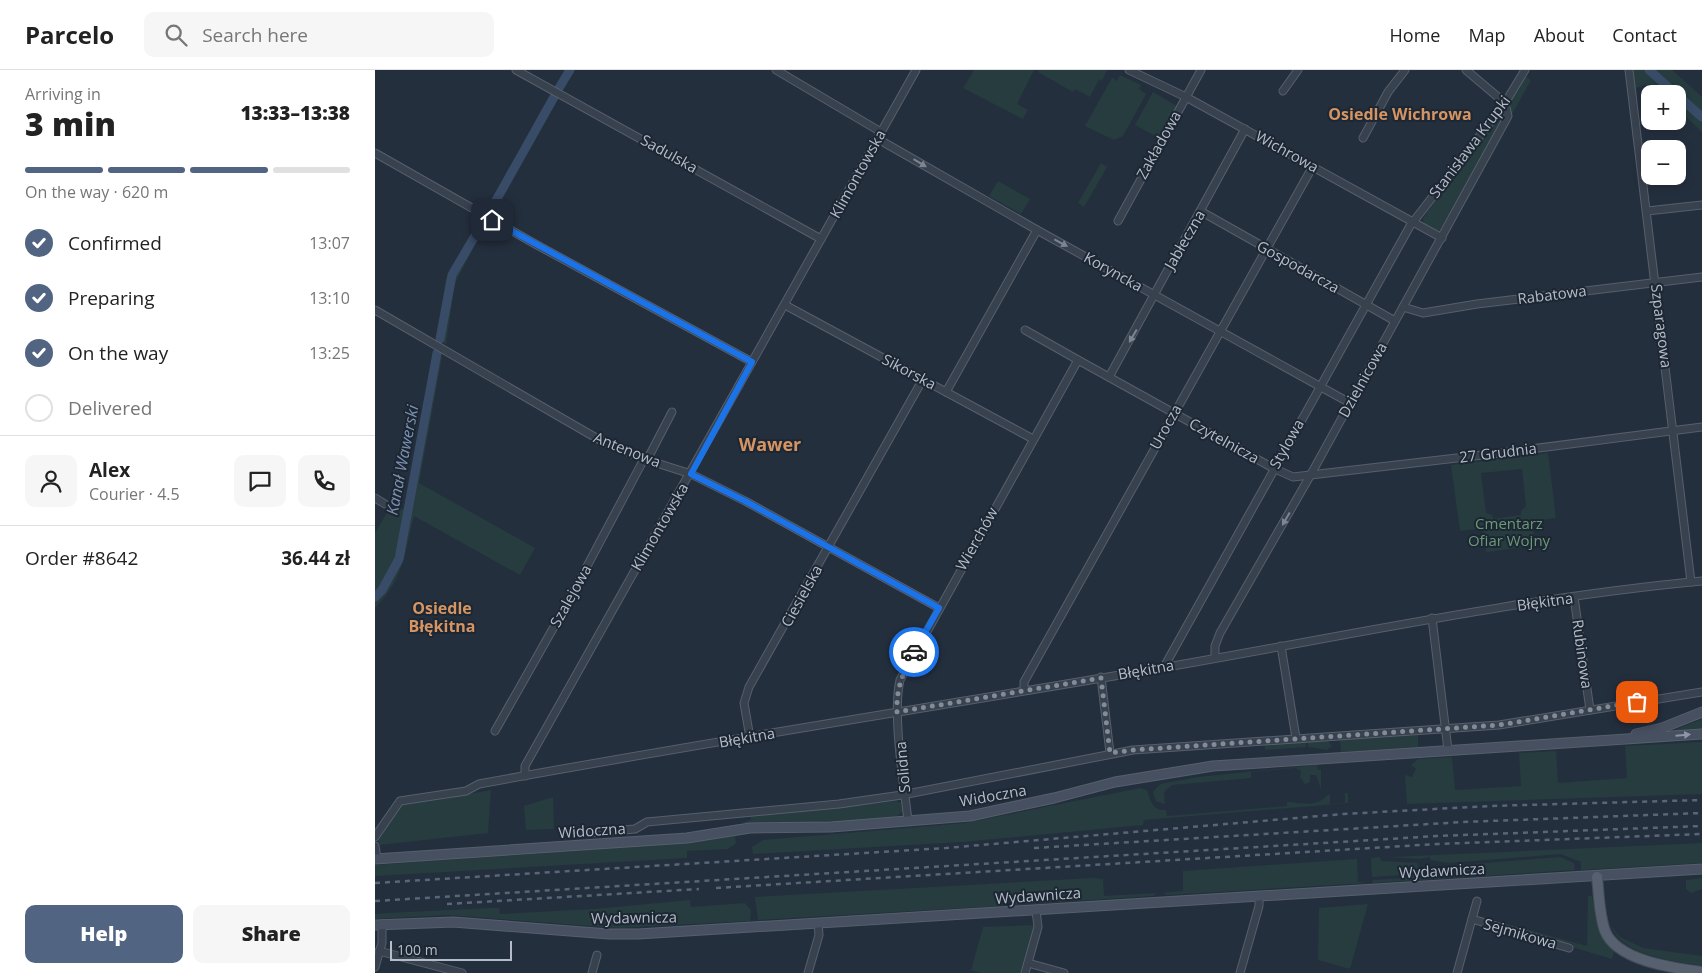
<!DOCTYPE html>
<html lang="en">
<head>
<meta charset="utf-8">
<style>
	body { margin:0; font-family:"Open Sans",sans-serif; background:#f6f6f6; color:#222; height:100vh; display:flex; flex-direction:column; font-size:19px; white-space:nowrap }
	* { box-sizing:border-box; margin:0 }
	p { font-size:16px; color:#767676 }
	.icon { flex:none; width:28px; height:28px; fill:none; stroke:currentColor; stroke-width:2; stroke-linecap:round; stroke-linejoin:round }
	.map { position:relative; flex:1; overflow:hidden }
	.panel { display:flex; flex-direction:column; background:#fff; width:375px }
	.panel>* { flex:none }
	.fabs { position:absolute; left:1266px; top:15px; display:grid; gap:10px }
	.fabs a { display:grid; place-items:center; width:45px; height:45px; border-radius:10px; background:#fff; box-shadow:0 2px 8px #0003; font-size:25px }
	.scale { position:absolute; left:15px; bottom:12px; width:122px; box-sizing:border-box; padding-left:5px; border:2px solid #b4bcc9; border-top:0; font-size:14px; line-height:18px; white-space:nowrap; color:#b4bcc9; -webkit-text-stroke:4px #1d2633; paint-order:stroke }
	.pin { position:absolute; display:grid; place-items:center; width:42px; height:42px; color:#fff; margin:-21px; border-radius:10px; box-shadow:0 2px 8px #0006 }
	.courier { position:absolute; display:grid; place-items:center; width:50px; height:50px; margin:-25px; border:4px solid #1a73e8; border-radius:50%; background:#fff; color:#222; box-shadow:0 1px 6px #0007 }
	.overview em { font-style:normal; font-weight:800 }
	.overview div { display:flex; flex-direction:column-reverse }
	.overview { display:flex; align-items:center; justify-content:space-between; height:85px; padding:0 25px }
	h1 { font-size:32px; font-weight:800; line-height:38px }
	.bar { display:grid; grid-template-columns:repeat(4,1fr); gap:8px 5px; align-content:center; height:60px; padding:0 25px }
	.bar i { height:6px; border-radius:4px; background:#e0e0e0 }
	.bar .on { background:#516482 }
	.bar p { grid-column:span 4 }
	.line { display:flex; align-items:center; gap:12px; padding:0 25px; border-top:1px solid #e0e0e0 }
	.line div { flex:1 }
	.round { display:grid; place-items:center; flex:none; width:52px; height:52px; border-radius:10px; background:#f6f6f6 }
	ol { padding:0 25px; list-style:none }
	li { display:flex; align-items:center; gap:15px; height:55px }
	li p { margin-inline-start:auto }
	li .icon { padding:5px; border-radius:50%; background:#516482; color:#fff; stroke-width:4 }
	li:last-child { color:#767676 }
	li i { width:28px; height:28px; border:2px solid #e0e0e0; border-radius:50% }
	.button { display:flex; gap:10px; margin-top:auto; padding:10px 25px }
	.button a { flex:1; height:58px; border-radius:10px; background:#516482; color:#fff; font-size:20px; font-weight:800; line-height:58px; text-align:center }
	.button a+a { background:#f6f6f6; color:#222 }
	header { display:flex; align-items:center; gap:30px; box-sizing:border-box; height:70px; padding:0 25px; background:#fff; border-bottom:1px solid #e0e0e0 }
	header strong { font-size:24px }
	nav { display:flex; gap:28px; margin-inline-start:auto; font-size:18px }
	.search { width:350px; height:45px; background:#f6f6f6; display:flex; align-items:center; gap:12px; box-sizing:border-box; padding:0 18px; border-radius:10px; color:#767676; font-size:19px }
	main { display:flex; flex:1; min-height:0 }
	.map>svg:first-child { display:block }
	.green { fill:#263c3f; fill-rule:evenodd }
	.lines { fill:none; stroke-linecap:round; stroke-linejoin:round }
	.canal { stroke:#394c67; stroke-width:9 }
	.minor-casing { stroke:#565f6c; stroke-width:9 }
	.secondary-casing { stroke:#565f6c; stroke-width:11 }
	.primary-casing { stroke:#414a57; stroke-width:12 }
	.minor { stroke:#38414e; stroke-width:7 }
	.secondary { stroke:#465061; stroke-width:9 }
	.primary { stroke:#56606e; stroke-width:10 }
	.rail { stroke:#5a6575; stroke-width:2.5; stroke-dasharray:5 5; stroke-linecap:butt }
	.oneway { fill:#7c8592 }
	.oneway2 { fill:#8e96a5 }
	.done { stroke:#828b98; stroke-width:5; stroke-dasharray:0 9 }
	.route { stroke:#1a73e8; stroke-width:6 }
	.labels { text-anchor:middle; stroke-width:4; stroke-linejoin:round; paint-order:stroke }
	.street-label { font-size:15px; fill:#b4bcc9; stroke:#1d2633 }
	.park-label { font-size:15px; fill:#6b9a76; stroke:#1d2633 }
	.neighbourhood-label { font-size:16px; font-weight:bold; fill:#d59563; stroke:#1d2633 }
	.water-label { font-size:16px; font-style:italic; fill:#7c92b1; stroke:#1d2633 }
	.quarter-label { font-size:18px; font-weight:bold; fill:#d59563; stroke:#1d2633 }
</style>
</head>
<body>
<header>
<strong>Parcelo</strong>
<div class="search"><svg class="icon" aria-label="search" viewBox="0 0 24 24"><circle cx="10" cy="10" r="6"/><path d="M15 15l6 6"/></svg>Search here</div>
<nav><a>Home</a><a>Map</a><a>About</a><a>Contact</a></nav>
</header>
<main>
<section class="panel">
<div class="overview"><div><h1>3 min</h1><p>Arriving in</p></div><em>13:33–13:38</em></div>
<div class="bar"><i class="on"></i><i class="on"></i><i class="on"></i><i></i><p>On the way · 620 m</p></div>
<ol>
<li><svg class="icon" aria-label="check" viewBox="0 0 24 24"><path d="M5 12l5 5 9-10"/></svg>Confirmed<p>13:07</p></li>
<li><svg class="icon" aria-label="check" viewBox="0 0 24 24"><path d="M5 12l5 5 9-10"/></svg>Preparing<p>13:10</p></li>
<li><svg class="icon" aria-label="check" viewBox="0 0 24 24"><path d="M5 12l5 5 9-10"/></svg>On the way<p>13:25</p></li>
<li><i></i>Delivered</li>
</ol>
<div class="line" style="height:90px"><a class="round"><svg class="icon" aria-label="person" viewBox="0 0 24 24"><circle cx="12" cy="8" r="4"/><path d="M4 21q1-7 8-7t8 7"/></svg></a><div><b>Alex</b><p>Courier · 4.5</p></div><a class="round"><svg class="icon" aria-label="chat" viewBox="0 0 24 24"><path d="M4 5h16v11H9l-5 4z"/></svg></a><a class="round"><svg class="icon" aria-label="phone" viewBox="0 0 24 24"><path d="M5 4h4l2 5-3 2q2 4 5 5l2-3 5 2v4C11 20 4 13 5 4z"/></svg></a></div>
<div class="line" style="height:65px"><div>Order #8642</div><b>36.44 zł</b></div>
<div class="button"><a>Help</a><a>Share</a></div>
</section>
<div class="map">
<svg width="1327" height="903" viewBox="0 0 1327 903">
	<rect width="100%" height="100%" fill="#242f3e"/>
	<!-- green -->
	<g class="green">
		<polygon points="599,0 659,0 642,34 653,40 648,49 588,18"/>
		<polygon points="664,0 732,0 727,11 724,9 715,27 700,19 698,22 663,2"/>
		<polygon points="1257,0 1297,0 1327,27 1327,62 1303,39 1302,24 1286,24 1275,14 1260,18"/>
		<polygon points="745,5 766,15 764,19 771,24 748,66 739,70 710,56 737,8 742,11"/>
		<polygon points="1151,7 1156,10 1135,48 1135,32"/>
		<polygon points="778,22 802,36 784,68 760,55"/>
		<polygon points="177,25 183,29 116,144 112,142"/>
		<polygon points="1127,42 1129,46 1064,161 1049,155 1048,149 1062,127"/>
		<polygon points="726,93 732,97 709,137 703,133"/>
		<polygon points="623,111 655,129 646,144 614,126"/>
		<polygon points="106,149 112,152 80,213 71,274 61,268 71,209"/>
		<path d="M 60,283 L 67,287 L 44,413 L 160,478 L 145,505 L 39,446 C 29,484 30,507 0,538 L 0,463 L 17,434 L 31,441 Z"/>
		<path d="M 1173,383 L 1181,448 L 1157,451 L 1160,476 L 1111,482 L 1108,458 L 1085,461 L 1076,395 ZM 1147,399 L 1151,436 L 1146,441 L 1146,445 L 1118,449 L 1117,445 L 1111,443 L 1106,403 Z"/>
		<polygon points="1327,649 1327,659 1292,663"/>
		<polygon points="1043,665 1043,677 966,682 965,670"/>
		<polygon points="953,671 957,676 952,680 933,677 933,672"/>
		<polygon points="931,672 931,677 890,680 890,674"/>
		<polygon points="1327,672 1327,724 1032,734 1030,705 1037,707 1041,699 1036,695 1043,689 1077,687 1080,720 1146,716 1144,683 1181,681 1183,713 1252,708 1250,676"/>
		<polygon points="942,695 943,700 946,699 946,719 941,705 935,705 935,712 930,714 925,707 926,701 921,698 876,702 876,708 797,715 789,722 790,734 781,731 778,722 785,714 823,707"/>
		<path d="M 765,718 L 772,720 C 776,731 777,741 791,740 L 792,746 L 912,736 L 912,732 C 927,732 941,739 952,725 L 955,725 L 955,734 L 970,733 L 970,723 L 973,723 L 973,733 L 769,750 L 768,755 L 587,772 L 378,784 L 377,777 L 388,770 L 590,753 Z"/>
		<polygon points="116,720 113,763 4,775 3,770 20,741 29,733 57,731"/>
		<polygon points="178,727 179,759 151,760 149,736"/>
		<polygon points="521,731 526,733 527,742 520,748 448,753 365,753 376,750 376,746"/>
		<polygon points="360,766 361,773 353,779 312,781 312,788 0,806 0,795 227,779"/>
		<polygon points="1327,773 1327,793 1206,800 1206,792 1186,784 1074,793 1055,790 1055,787 1045,789 1016,787"/>
		<polygon points="1005,787 1006,791 1042,793 1044,798 1038,799 1029,805 997,807 996,788"/>
		<polygon points="1185,787 1199,793 1200,800 998,813 997,810 1031,808 1040,802 1071,799 1073,796"/>
		<polygon points="982,789 983,812 992,813 792,825 788,823 808,821 808,801"/>
		<polygon points="717,808 728,809 729,826 782,823 778,826 638,835 636,831 627,832 626,836 383,850 380,827"/>
		<polygon points="1327,808 1327,819 1316,823 1311,819 1311,810"/>
		<polygon points="1213,826 1217,826 1225,865 1239,882 1237,889 1197,877 1198,874 1103,848 1103,846 1212,876"/>
		<polygon points="315,830 316,837 370,833 376,840 375,851 241,858 73,845 0,849 0,844 13,843 116,838 124,838 125,844 219,839"/>
		<polygon points="993,834 975,899 943,890 944,838"/>
		<polygon points="659,855 651,888 649,888 647,903 606,903 596,900 608,857"/>
		<path d="M 1236,856 L 1245,867 L 1268,878 L 1327,886 L 1327,896 C 1299,891 1248,886 1236,856 Z"/>
	</g>
	<g class="lines">
		<!-- canal -->
		<g class="canal">
			<polyline points="1274,0 1301,24"/>
			<polyline points="184,18 195,0"/>
			<polyline points="1302,25 1327,47"/>
			<polyline points="114,143 179,27"/>
			<polyline points="65,269 77,205 108,152"/>
			<polyline points="0,527 7,520 24,489 62,283"/>
		</g>
		<defs>
			<g id="minor">
				<polyline points="141,0 446,169"/>
				<polyline points="401,0 506,62"/>
				<polyline points="754,0 811,27 1067,168"/>
				<polyline points="1254,0 1316,512"/>
				<polyline points="908,21 923,0"/>
				<polyline points="988,68 1013,22 1030,0"/>
				<polyline points="503,69 662,160 975,333"/>
				<polyline points="0,83 162,175 377,292"/>
				<polyline points="1272,141 1327,135"/>
				<polyline points="827,142 1020,251"/>
				<polyline points="743,151 826,0"/>
				<polyline points="410,235 658,369"/>
				<polyline points="1028,237 1048,243 1102,234 1327,207"/>
				<polyline points="0,240 223,369 269,389 316,404 370,431 564,538"/>
				<polyline points="650,260 703,290"/>
				<polyline points="734,307 870,59"/>
				<polyline points="571,322 662,160"/>
				<polyline points="272,390 297,342"/>
				<polyline points="0,428 10,434"/>
				<polyline points="1199,527 1215,640"/>
				<polyline points="1057,548 1073,680"/>
				<polyline points="906,576 921,668"/>
				<polyline points="840,587 840,576 845,563 935,406 1133,46 1130,33 1091,0"/>
				<polyline points="789,597 1035,156 1130,33 1150,0"/>
				<polyline points="726,607 735,683"/>
				<polyline points="649,619 649,612 938,96"/>
				<polyline points="120,661 193,532 269,389"/>
				<polyline points="375,668 369,633 374,617 548,309"/>
				<polyline points="150,706 150,696 541,0"/>
				<path d="M 533,751 C 529,714 517,645 525,610 L 703,290 L 898,398 L 918,407 L 1125,383 L 1327,357"/>
				<polyline points="213,763 260,759 272,752 464,734 527,725 758,680 1124,655 1327,622"/>
				<path d="M 0,767 L 25,731 L 91,721 L 104,714 C 331,672 559,637 786,598 C 966,567 1145,528 1327,511"/>
				<polyline points="0,776 2,789"/>
				<polyline points="1097,849 1194,878"/>
				<polyline points="4,881 87,903"/>
				<polyline points="653,893 689,903"/>
				<polyline points="0,897 7,873 7,854"/>
				<polyline points="217,903 222,885"/>
				<polyline points="433,903 444,865 443,853"/>
				<polyline points="650,903 663,857 661,840"/>
				<polyline points="865,903 884,836 884,827"/>
				<polyline points="1082,903 1102,831"/>
			</g>
			<g id="secondary">
				<polyline points="1261,664 1287,658 1327,642"/>
				<polyline points="0,789 312,768 375,758 456,757 595,746 679,728 740,712 838,696 1327,664"/>
				<polyline points="0,855 78,852 234,864 263,864 1327,799"/>
			</g>
			<path id="primary" d="M 1222,807 C 1224,824 1224,844 1230,861 C 1242,891 1299,898 1327,902"/>
		</defs>
		<!-- minor casing -->
		<use href="#minor" class="minor-casing"/>
		<!-- secondary casing -->
		<use href="#secondary" class="secondary-casing"/>
		<!-- primary casing -->
		<use href="#primary" class="primary-casing"/>
		<!-- minor -->
		<use href="#minor" class="minor"/>
		<!-- secondary -->
		<use href="#secondary" class="secondary"/>
		<!-- primary -->
		<use href="#primary" class="primary"/>
		<!-- rail -->
		<g class="rail">
			<polyline points="659,778 1088,752 1327,743"/>
			<polyline points="0,813 571,778 968,744 1115,736 1327,730"/>
			<polyline points="341,818 1062,774 1327,764"/>
			<polyline points="0,831 1062,766 1327,756"/>
			<polyline points="72,834 324,819"/>
		</g>
	</g>
	<!-- one-way arrows -->
	<defs><path id="oneway-solid" d="M-6-.8H1V-3.2L6.5 0L1 3.2V.8H-6Z" transform="scale(1.25)"/></defs>
	<g class="oneway">
		<use href="#oneway-solid" transform="translate(545 93) rotate(31)"/>
		<use href="#oneway-solid" transform="translate(686 173) rotate(28)"/>
		<use href="#oneway-solid" transform="translate(758 266) rotate(120)"/>
		<use href="#oneway-solid" transform="translate(911 449) rotate(120)"/>
	</g>
	<use class="oneway2" href="#oneway-solid" transform="translate(1308 665) rotate(-5)"/>
	<g class="lines">
		<!-- done -->
		<path class="done" d="M 539,582 C 528,603 521,618 522,642 L 726,608 L 735,683 L 758,680 L 1124,655 L 1262,632"/>
		<!-- route -->
		<polyline class="route" points="117,150 377,292 316,404 370,431 564,538 539,582"/>
	</g>
	<g class="labels">
		<!-- street labels -->
		<g class="street-label">
			<text transform="translate(784 75) rotate(-61)" y="5">Zakładowa</text>
			<text transform="translate(1095 77) rotate(-53)" y="5">Stanisława Krupki</text>
			<text transform="translate(912 82) rotate(29)" y="5">Wichrowa</text>
			<text transform="translate(294 84) rotate(29)" y="5">Sadulska</text>
			<text transform="translate(483 104) rotate(-61)" y="5">Klimontowska</text>
			<text transform="translate(810 170) rotate(-60)" y="5">Jabłeczna</text>
			<text transform="translate(923 197) rotate(29)" y="5">Gospodarcza</text>
			<text transform="translate(738 202) rotate(29)" y="5">Koryncka</text>
			<text transform="translate(1177 225) rotate(-7)" y="5">Rabatowa</text>
			<text transform="translate(1286 256) rotate(83)" y="5">Szparagowa</text>
			<text transform="translate(534 302) rotate(28)" y="5">Sikorska</text>
			<text transform="translate(988 310) rotate(-61)" y="5">Dzielnicowa</text>
			<text transform="translate(791 357) rotate(-61)" y="5">Urocza</text>
			<text transform="translate(849 371) rotate(29)" y="5">Czytelnicza</text>
			<text transform="translate(912 374) rotate(-61)" y="5">Stylowa</text>
			<text transform="translate(252 380) rotate(22)" y="5">Antenowa</text>
			<text transform="translate(1123 383) rotate(-7)" y="5">27 Grudnia</text>
			<text transform="translate(285 457) rotate(-60)" y="5">Klimontowska</text>
			<text transform="translate(602 469) rotate(-61)" y="5">Wierchów</text>
			<text transform="translate(196 526) rotate(-61)" y="5">Szalejowa</text>
			<text transform="translate(427 526) rotate(-61)" y="5">Ciesielska</text>
			<text transform="translate(1170 532) rotate(-8)" y="5">Błękitna</text>
			<text transform="translate(1207 584) rotate(82)" y="5">Rubinowa</text>
			<text transform="translate(771 600) rotate(-10)" y="5">Błękitna</text>
			<text transform="translate(372 668) rotate(-10)" y="5">Błękitna</text>
			<text transform="translate(528 697) rotate(-95)" y="5">Solidna</text>
			<text transform="translate(618 726) rotate(-10)" y="5">Widoczna</text>
			<text transform="translate(217 761) rotate(-4)" y="5">Widoczna</text>
			<text transform="translate(1067 801) rotate(-3)" y="5">Wydawnicza</text>
			<text transform="translate(663 826) rotate(-4)" y="5">Wydawnicza</text>
			<text transform="translate(259 848) rotate(-1)" y="5">Wydawnicza</text>
			<text transform="translate(1145 864) rotate(16)" y="5">Sejmikowa</text>
		</g>
		<!-- park labels -->
		<g class="park-label">
			<text x="1134" y="459">Cmentarz<tspan x="1134" dy="17">Ofiar Wojny</tspan></text>
		</g>
		<!-- neighbourhood labels -->
		<g class="neighbourhood-label">
			<text x="1025" y="50">Osiedle Wichrowa</text>
			<text x="67" y="544">Osiedle<tspan x="67" dy="18">Błękitna</tspan></text>
		</g>
		<!-- water labels -->
		<g class="water-label">
			<text transform="translate(27 390) rotate(-79)" y="6">Kanał Wawerski</text>
		</g>
		<!-- quarter labels -->
		<g class="quarter-label">
			<text x="395" y="381">Wawer</text>
		</g>
	</g>
</svg>
<div class="fabs">
<a>+</a>
<a>−</a>
</div>
<div class="scale">100 m</div>
<div class="pin" style="left:1262px;top:632px;background:#ea580c"><svg class="icon" aria-label="bag" viewBox="0 0 24 24"><path d="M5 8h14l-1 12H6zM9 8a3 3 0 0 1 6 0"/></svg></div>
<div class="pin" style="left:117px;top:150px;background:#1f2937"><svg class="icon" aria-label="home" viewBox="0 0 24 24"><path d="M3 11l9-7 9 7M6 9v11h12V9"/></svg></div>
<div class="courier" style="left:539px;top:582px"><svg class="icon" aria-label="car" viewBox="0 0 24 24"><path d="M5 17H2v-5l4-1 3-4h7l3 4 3 1v5h-3M9 17h6M6 11h13"/><circle cx="7" cy="17" r="2"/><circle cx="17" cy="17" r="2"/></svg></div>
</div>
</main>
</body>
</html>
